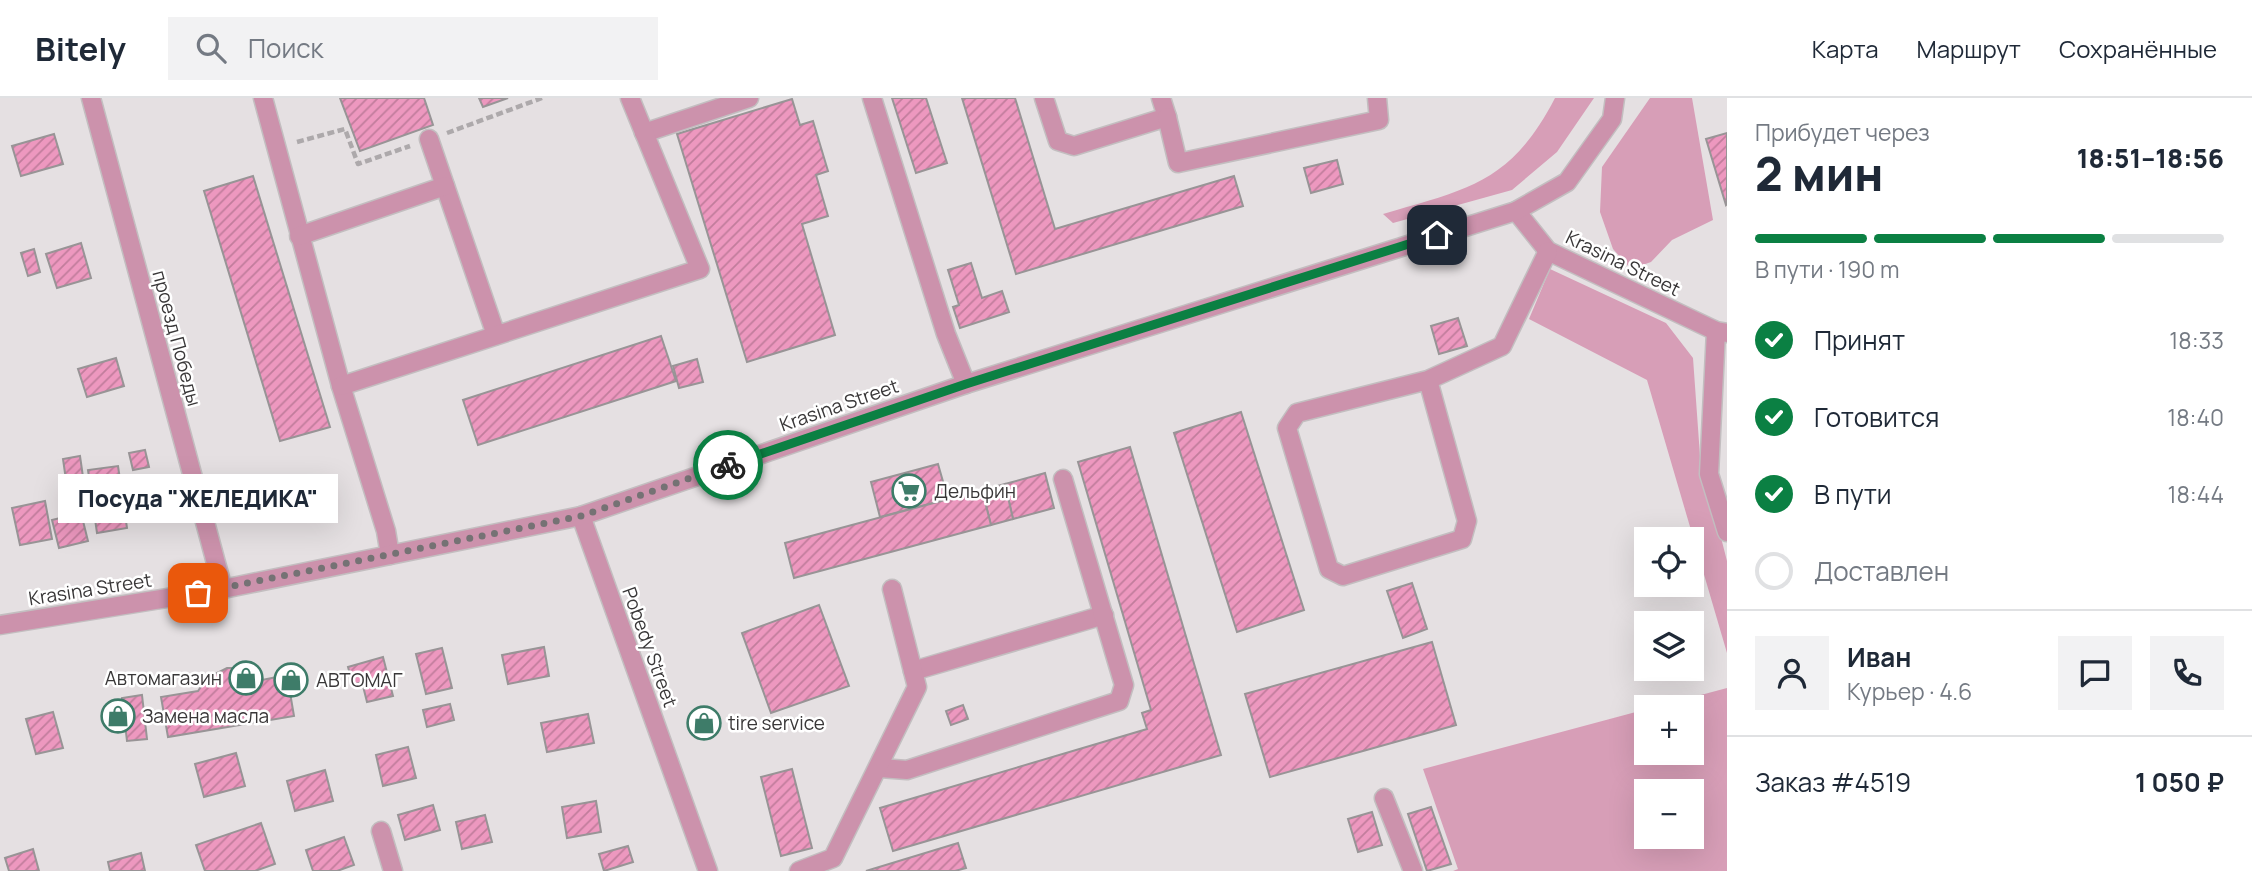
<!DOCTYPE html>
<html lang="ru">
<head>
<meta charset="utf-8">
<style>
	body { margin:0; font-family:Manrope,sans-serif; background:#f2f2f3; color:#1f2937; height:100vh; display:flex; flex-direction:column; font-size:26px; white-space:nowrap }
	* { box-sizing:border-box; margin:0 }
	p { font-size:23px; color:#747a83 }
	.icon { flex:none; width:38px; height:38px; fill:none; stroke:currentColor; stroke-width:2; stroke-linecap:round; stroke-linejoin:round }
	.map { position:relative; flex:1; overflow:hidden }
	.drawer { display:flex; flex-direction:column; background:#fff; width:525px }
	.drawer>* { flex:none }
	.tools { position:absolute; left:1634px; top:429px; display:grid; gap:14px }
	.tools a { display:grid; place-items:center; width:70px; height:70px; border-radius:0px; background:#fff; box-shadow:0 7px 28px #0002; font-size:35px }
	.pin { position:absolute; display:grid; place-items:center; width:60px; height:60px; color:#fff; margin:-30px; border-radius:14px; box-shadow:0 4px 10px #0006 }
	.courier { position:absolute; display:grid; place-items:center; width:70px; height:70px; margin:-35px; border:5px solid #0b8043; border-radius:50%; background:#fff; color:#222; box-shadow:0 2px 9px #0007 }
	.bubble { position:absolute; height:49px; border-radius:0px; background:#fff; box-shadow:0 7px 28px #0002; font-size:23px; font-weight:800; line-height:49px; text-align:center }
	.headline em { font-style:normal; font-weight:800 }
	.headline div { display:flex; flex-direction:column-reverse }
	.headline { display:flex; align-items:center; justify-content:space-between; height:119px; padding:0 28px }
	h1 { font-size:46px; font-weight:800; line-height:52px }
	.bar { display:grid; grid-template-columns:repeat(4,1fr); gap:10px 7px; align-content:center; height:84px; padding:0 28px }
	.bar i { height:9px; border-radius:5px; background:#e0e1e3 }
	.bar .current { background:#0b8043 }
	.bar p { grid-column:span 4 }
	.line { display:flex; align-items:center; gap:18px; padding:0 28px; border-top:2px solid #e0e1e3 }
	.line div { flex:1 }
	.round { display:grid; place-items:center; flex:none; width:74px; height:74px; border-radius:0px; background:#f2f2f3 }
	ol { padding:0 28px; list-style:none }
	li { display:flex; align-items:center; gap:21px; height:77px }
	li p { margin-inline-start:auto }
	li .icon { padding:7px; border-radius:50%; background:#0b8043; color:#fff; stroke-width:4 }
	li:last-child { color:#747a83 }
	li i { width:38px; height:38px; border:4px solid #e0e1e3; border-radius:50% }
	header { display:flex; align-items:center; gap:42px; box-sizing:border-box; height:98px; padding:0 35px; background:#fff; border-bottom:2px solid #e0e1e3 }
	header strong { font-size:33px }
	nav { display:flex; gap:38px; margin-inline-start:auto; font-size:24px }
	.search { width:490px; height:63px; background:#f2f2f3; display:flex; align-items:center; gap:18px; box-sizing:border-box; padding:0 24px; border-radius:0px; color:#747a83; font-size:26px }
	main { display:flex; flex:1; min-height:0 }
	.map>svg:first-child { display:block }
	.green { fill:#d79eb7; fill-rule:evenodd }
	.building { fill:url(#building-hatch); stroke:#989496; stroke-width:2 }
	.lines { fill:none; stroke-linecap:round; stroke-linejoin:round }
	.minor-casing { stroke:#c3bec0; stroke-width:21 }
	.path { stroke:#ada9ab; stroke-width:4.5; stroke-dasharray:7 3.5; stroke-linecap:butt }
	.minor { stroke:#cc92ac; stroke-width:18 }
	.done { stroke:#757274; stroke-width:7; stroke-dasharray:0 12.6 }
	.route { stroke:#0b8043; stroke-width:9 }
	.labels { text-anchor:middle; stroke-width:5; stroke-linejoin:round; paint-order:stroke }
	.street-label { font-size:19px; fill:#393738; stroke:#fff }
	.poi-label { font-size:19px; fill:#393738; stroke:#fff; text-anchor:start }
</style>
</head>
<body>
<header>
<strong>Bitely</strong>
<div class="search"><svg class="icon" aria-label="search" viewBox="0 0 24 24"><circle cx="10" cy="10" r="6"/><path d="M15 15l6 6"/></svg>Поиск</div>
<nav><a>Карта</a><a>Маршрут</a><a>Сохранённые</a></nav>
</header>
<main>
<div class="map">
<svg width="1727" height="773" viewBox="0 0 1727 773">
	<defs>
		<pattern id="building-hatch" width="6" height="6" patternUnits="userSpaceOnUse" patternTransform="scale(1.75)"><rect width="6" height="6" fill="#ed98bf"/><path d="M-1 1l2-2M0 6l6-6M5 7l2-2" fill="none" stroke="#c17d9c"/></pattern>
	</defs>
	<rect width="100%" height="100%" fill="#e5e0e2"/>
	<!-- green -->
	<g class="green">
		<path d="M 1555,0 L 1594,0 L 1557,54 L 1512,92 L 1393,125 L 1383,116 C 1468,91 1511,85 1555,0 Z"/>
		<polygon points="1650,0 1692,0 1713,122 1672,142 1651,164 1631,171 1613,151 1600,114 1602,69"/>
		<polygon points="1550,171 1666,225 1693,260 1700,358 1727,463 1727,555 1647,282 1529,221"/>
		<path d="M 1727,590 L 1727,773 L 1453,773 L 1458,771 L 1423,671 L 1647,611 L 1647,654 L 1692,654 L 1692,609 L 1656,609 ZM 1647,693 L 1692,693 L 1692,738 L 1647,738 Z"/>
	</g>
	<!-- building -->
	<g class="building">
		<polygon points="340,0 424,0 433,27 360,53"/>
		<polygon points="479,0 508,0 483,9"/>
		<polygon points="892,0 926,0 947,65 916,75"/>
		<polygon points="962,0 1015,0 1055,131 1234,78 1243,108 1016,176"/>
		<polygon points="792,1 800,27 813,23 828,73 816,77 828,118 802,126 835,237 747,264 677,36"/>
		<polygon points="1727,35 1727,106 1726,107 1706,41"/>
		<polygon points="54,36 63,66 21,78 12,48"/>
		<polygon points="1337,62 1343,86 1311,95 1304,70"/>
		<polygon points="253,78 330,329 280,343 204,93"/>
		<polygon points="81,145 91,180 57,190 46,156"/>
		<polygon points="34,151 40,174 28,178 21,155"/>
		<polygon points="971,165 982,200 1002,193 1009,214 960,230 953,209 959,207 948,172"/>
		<polygon points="1458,220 1467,248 1439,256 1431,228"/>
		<polygon points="661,238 676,283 478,347 463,302"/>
		<polygon points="116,260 124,288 87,299 78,271"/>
		<polygon points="697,261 703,284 679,290 673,268"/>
		<polygon points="1241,314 1304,512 1237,534 1174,335"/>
		<polygon points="1130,349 1221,657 893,753 880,710 1147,631 1142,615 1151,612 1078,364"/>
		<polygon points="145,352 149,369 133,372 129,355"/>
		<polygon points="80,358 84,386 67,389 63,361"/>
		<polygon points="938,366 948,401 880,419 871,384"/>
		<polygon points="118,368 127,430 97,435 88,372"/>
		<polygon points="1045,375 1054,410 1013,421 1005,386"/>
		<polygon points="1005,386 1013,421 991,427 982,392"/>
		<polygon points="982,392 991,427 794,480 785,445"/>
		<polygon points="45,403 52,441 20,447 12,410"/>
		<polygon points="81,415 88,443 59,450 52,422"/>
		<polygon points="1412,485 1427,531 1403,540 1387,493"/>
		<polygon points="819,507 849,588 771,615 742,535"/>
		<polygon points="1432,544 1456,627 1270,679 1245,596"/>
		<polygon points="544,549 549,578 508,586 502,557"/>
		<polygon points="442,550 452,590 426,596 416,556"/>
		<polygon points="383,559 393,598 367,604 362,584 353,587 348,569"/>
		<polygon points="227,570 243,570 262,582 287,577 294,618 168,639 161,599 198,593 207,580"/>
		<polygon points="142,597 147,641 127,643 122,600"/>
		<polygon points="450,606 454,622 427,629 423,612"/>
		<polygon points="963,607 968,621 951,627 946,613"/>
		<polygon points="53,614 63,650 36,656 26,621"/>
		<polygon points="588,616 594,645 547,654 541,625"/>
		<polygon points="408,649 416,680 383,688 376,657"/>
		<polygon points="236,655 245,688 204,699 195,666"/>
		<polygon points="792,671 812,750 781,758 761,679"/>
		<polygon points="325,672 333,703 295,713 287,683"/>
		<polygon points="596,703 601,734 567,740 562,709"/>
		<polygon points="433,707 440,732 405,742 398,717"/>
		<polygon points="1431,709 1451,766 1427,773 1408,716"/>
		<polygon points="1372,714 1382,747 1358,754 1348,721"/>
		<polygon points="485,717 492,744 462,751 456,724"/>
		<polygon points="261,725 275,766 255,773 205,773 196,747"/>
		<polygon points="344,739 354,767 337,773 313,773 306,752"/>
		<polygon points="958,745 966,770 955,773 866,773"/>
		<polygon points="628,748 633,764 604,773 599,756"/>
		<polygon points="33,751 39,773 9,773 5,760"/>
		<polygon points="141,755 145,773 110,773 108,764"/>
	</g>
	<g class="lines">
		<defs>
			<g id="minor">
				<polyline points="91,0 223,491"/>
				<polyline points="263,0 341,288 386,433 390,457"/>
				<polyline points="872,0 946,236 966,286"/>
				<polyline points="1044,0 1058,43 1074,48 1167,19 1161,0"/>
				<polyline points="1167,19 1178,65 1379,22 1377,0"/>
				<polyline points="644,35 749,0"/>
				<polyline points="429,41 496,237"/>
				<polyline points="1516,113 1548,153 1716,233 1727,235"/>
				<polyline points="299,138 445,88"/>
				<polyline points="1716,233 1709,376 1727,434"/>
				<polyline points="1428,282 1467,423 1462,441 1343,478 1329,471 1287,330 1297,315 1428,282 1502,248 1548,153"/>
				<polyline points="341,288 700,171 630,0"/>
				<polyline points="581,418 708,773"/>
				<polyline points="0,527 223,491 581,418 966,286 1516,113 1567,84 1612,21 1615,0"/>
				<polyline points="913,573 1104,517"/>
				<polyline points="880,670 907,672 1119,603 1124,587 1063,381"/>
				<polyline points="1384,700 1413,773"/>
				<polyline points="381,733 393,773"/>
				<polyline points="799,773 833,760 917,589 892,491"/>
			</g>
		</defs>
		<!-- minor casing -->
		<use href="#minor" class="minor-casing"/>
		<!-- path -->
		<g class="path">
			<polyline points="447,35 542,0"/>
			<polyline points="297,44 345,31 358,66 410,48"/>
		</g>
		<!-- minor -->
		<use href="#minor" class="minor"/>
	</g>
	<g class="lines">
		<!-- done -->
		<polyline class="done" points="198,495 581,418 728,367"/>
		<!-- route -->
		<polyline class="route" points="728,367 966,286 1437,137"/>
	</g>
	<!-- icons -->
	<defs>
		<symbol id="supermarket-ring" viewBox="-11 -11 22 22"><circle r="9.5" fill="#fff" stroke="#3e7c69" stroke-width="1.5"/><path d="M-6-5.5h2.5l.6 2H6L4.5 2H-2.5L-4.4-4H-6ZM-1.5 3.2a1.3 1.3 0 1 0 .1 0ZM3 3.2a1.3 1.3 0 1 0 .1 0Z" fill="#3e7c69"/></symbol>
		<symbol id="shop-ring" viewBox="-11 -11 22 22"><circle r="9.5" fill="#fff" stroke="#3e7c69" stroke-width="1.5"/><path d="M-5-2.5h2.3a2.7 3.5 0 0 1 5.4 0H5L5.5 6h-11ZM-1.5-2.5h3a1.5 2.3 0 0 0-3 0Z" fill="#3e7c69"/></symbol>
	</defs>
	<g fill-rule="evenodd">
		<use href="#supermarket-ring" x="890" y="374" width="38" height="38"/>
		<use href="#shop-ring" x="227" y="561" width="38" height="38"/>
		<use href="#shop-ring" x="272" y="563" width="38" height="38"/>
		<use href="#shop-ring" x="99" y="599" width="38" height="38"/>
		<use href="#shop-ring" x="685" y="606" width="38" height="38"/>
	</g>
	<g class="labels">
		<!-- street labels -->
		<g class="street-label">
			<text transform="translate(1623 165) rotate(26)" y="7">Krasina Street</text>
			<text transform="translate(177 240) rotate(75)" y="7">проезд Победы</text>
			<text transform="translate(839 307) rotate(-19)" y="7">Krasina Street</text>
			<text transform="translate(90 491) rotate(-9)" y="7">Krasina Street</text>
			<text transform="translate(650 549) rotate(70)" y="7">Pobedy Street</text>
		</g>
		<!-- poi labels -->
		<g class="poi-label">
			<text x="934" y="400">Дельфин</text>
			<text x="222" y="587" text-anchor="end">Автомагазин</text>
			<text x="316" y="589">АВТОМАГ</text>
			<text x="142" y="625">Замена масла</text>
			<text x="728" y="632">tire service</text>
		</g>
	</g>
</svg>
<div class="tools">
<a><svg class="icon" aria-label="locate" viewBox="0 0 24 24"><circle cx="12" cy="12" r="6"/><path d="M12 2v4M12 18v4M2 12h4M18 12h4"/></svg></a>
<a><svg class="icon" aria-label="layers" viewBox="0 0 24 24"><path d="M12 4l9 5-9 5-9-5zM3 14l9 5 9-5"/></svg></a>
<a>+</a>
<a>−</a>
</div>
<div class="pin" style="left:198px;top:495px;background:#ea580c"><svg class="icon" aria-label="bag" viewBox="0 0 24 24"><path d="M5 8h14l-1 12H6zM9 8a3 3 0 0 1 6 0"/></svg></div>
<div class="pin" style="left:1437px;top:137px;background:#1f2937"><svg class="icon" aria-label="home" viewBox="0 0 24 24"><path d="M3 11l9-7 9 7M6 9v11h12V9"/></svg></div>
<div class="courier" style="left:728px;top:367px"><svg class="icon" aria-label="bike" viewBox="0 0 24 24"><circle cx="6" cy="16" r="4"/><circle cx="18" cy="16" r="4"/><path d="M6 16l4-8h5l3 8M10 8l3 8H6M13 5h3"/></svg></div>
<div class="bubble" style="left:58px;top:376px;width:280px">Посуда &quot;ЖЕЛЕДИКА&quot;</div>
</div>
<section class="drawer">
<div class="headline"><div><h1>2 мин</h1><p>Прибудет через</p></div><em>18:51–18:56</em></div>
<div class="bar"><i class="current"></i><i class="current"></i><i class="current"></i><i></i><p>В пути · 190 m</p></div>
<ol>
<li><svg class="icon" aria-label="check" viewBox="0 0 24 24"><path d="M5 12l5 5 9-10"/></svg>Принят<p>18:33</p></li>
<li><svg class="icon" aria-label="check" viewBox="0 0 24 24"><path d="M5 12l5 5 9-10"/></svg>Готовится<p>18:40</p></li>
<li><svg class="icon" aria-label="check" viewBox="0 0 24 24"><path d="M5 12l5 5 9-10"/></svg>В пути<p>18:44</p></li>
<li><i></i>Доставлен</li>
</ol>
<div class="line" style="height:126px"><a class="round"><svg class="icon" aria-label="person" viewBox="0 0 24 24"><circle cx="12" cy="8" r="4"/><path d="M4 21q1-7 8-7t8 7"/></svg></a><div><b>Иван</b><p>Курьер · 4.6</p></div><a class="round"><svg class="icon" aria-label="chat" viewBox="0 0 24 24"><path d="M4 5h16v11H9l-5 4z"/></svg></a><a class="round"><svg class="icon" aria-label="phone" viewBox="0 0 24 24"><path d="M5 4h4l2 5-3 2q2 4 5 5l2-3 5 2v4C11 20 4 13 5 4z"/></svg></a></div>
<div class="line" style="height:91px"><div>Заказ #4519</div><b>1 050 ₽</b></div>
</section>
</main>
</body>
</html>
